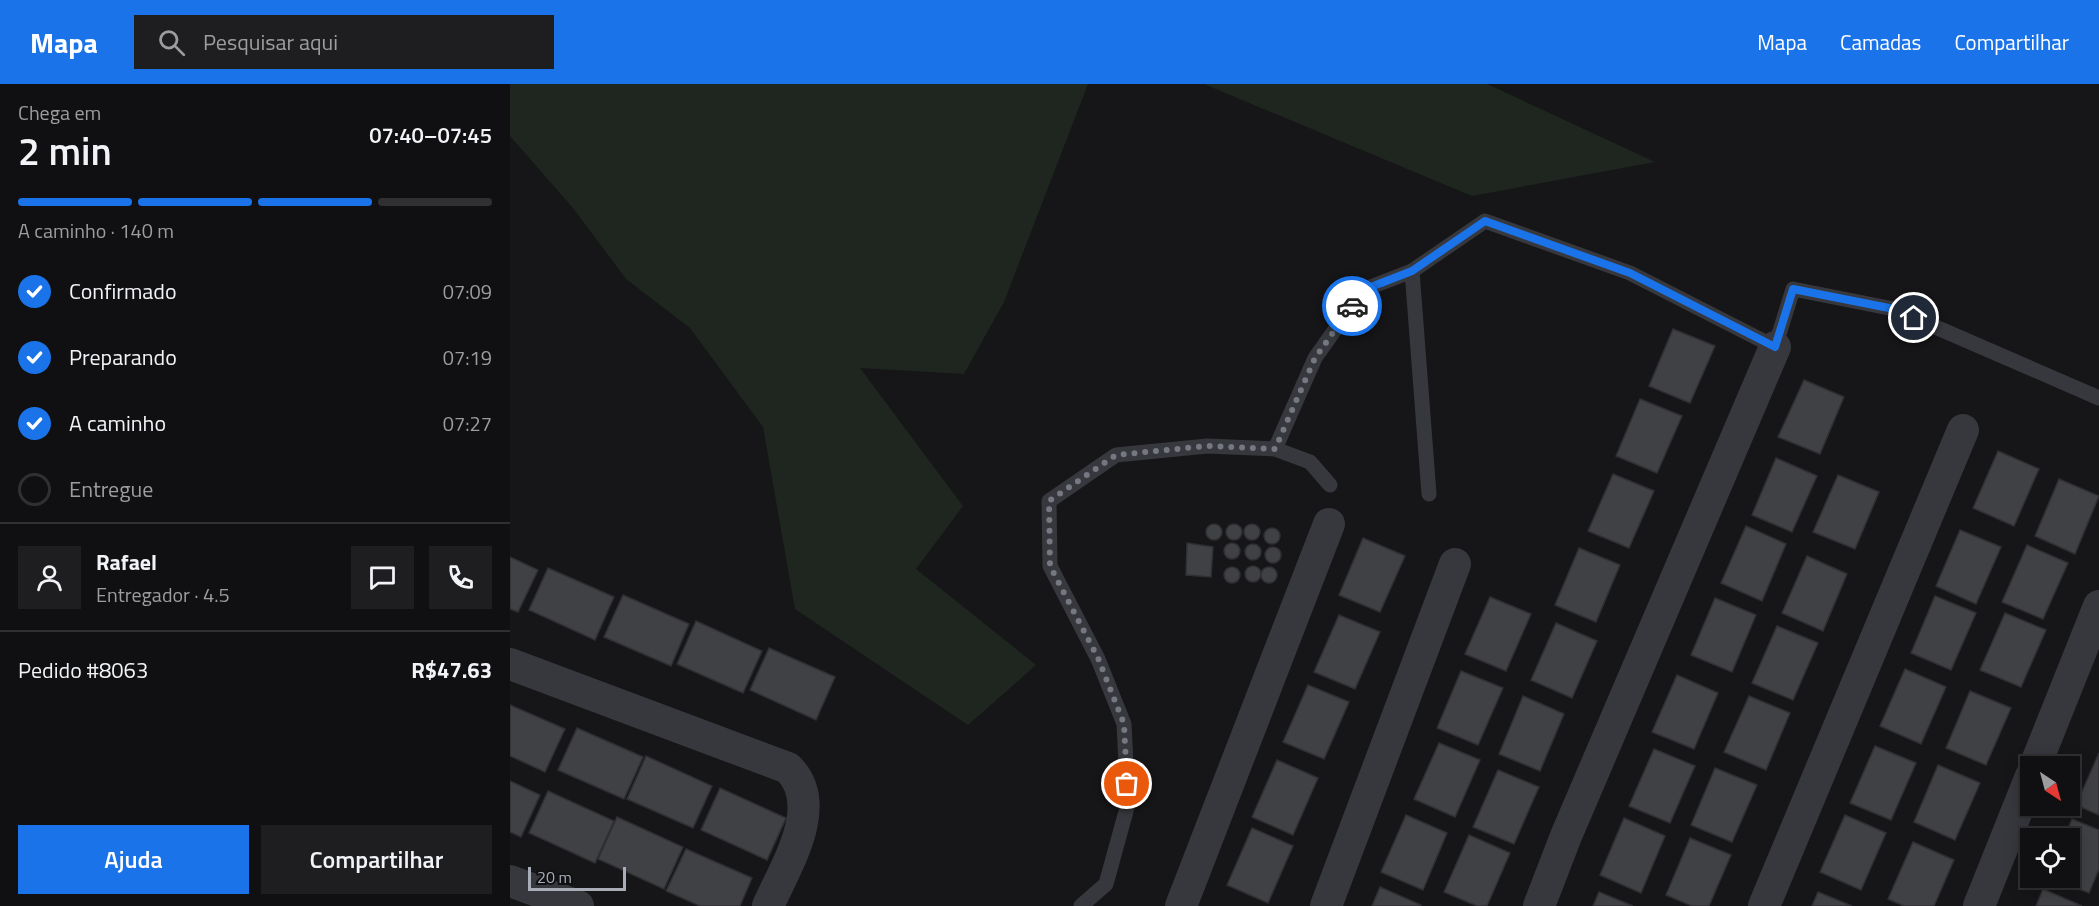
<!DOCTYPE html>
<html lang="pt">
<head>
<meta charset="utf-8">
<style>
	body { margin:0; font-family:"Titillium Web",sans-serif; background:#1e1e20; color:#f1f3f6; height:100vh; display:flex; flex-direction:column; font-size:22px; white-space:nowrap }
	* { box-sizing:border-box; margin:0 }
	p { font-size:20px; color:#9c9d9f }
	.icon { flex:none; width:33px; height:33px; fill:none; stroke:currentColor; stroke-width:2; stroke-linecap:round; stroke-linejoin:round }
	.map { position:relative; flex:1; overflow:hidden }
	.details { display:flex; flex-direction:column; background:#101012; width:510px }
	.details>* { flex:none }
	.needle { width:39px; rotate:144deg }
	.tools { position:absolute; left:1510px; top:672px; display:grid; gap:12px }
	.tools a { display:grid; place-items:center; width:60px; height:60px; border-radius:0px; background:#101012; box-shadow:0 3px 15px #0003,0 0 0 2px #303032; font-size:30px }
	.scale { position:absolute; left:18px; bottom:15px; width:98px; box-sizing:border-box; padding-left:6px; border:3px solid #a8adb8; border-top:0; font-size:16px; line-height:21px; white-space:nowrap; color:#a8adb8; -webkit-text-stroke:4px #111113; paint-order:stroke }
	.pin { position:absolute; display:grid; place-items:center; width:51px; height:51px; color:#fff; margin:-26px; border:3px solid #fff; border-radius:50%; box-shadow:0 2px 6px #0007 }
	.courier { position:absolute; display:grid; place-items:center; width:60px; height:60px; margin:-30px; border:4px solid #1a73e8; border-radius:50%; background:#fff; color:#222; box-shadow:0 2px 8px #0007 }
	.summary em { font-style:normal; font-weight:600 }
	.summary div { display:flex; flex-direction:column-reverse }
	.summary { display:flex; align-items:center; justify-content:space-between; height:102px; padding:0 18px }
	h1 { font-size:39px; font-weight:600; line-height:45px }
	.bar { display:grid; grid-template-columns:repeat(4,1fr); gap:9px 6px; align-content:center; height:72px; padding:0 18px }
	.bar i { height:8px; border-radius:4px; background:#303032 }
	.bar .on { background:#1a73e8 }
	.bar p { grid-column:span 4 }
	.line { display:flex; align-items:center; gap:15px; padding:0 18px; border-top:2px solid #303032 }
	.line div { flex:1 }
	.round { display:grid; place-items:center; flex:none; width:63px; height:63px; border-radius:0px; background:#1e1e20 }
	ol { padding:0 18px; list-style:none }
	li { display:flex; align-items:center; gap:18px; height:66px }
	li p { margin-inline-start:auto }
	li .icon { padding:6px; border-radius:50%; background:#1a73e8; color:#fff; stroke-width:4 }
	li:last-child { color:#9c9d9f }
	li i { width:33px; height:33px; border:3px solid #303032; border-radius:50% }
	.button { display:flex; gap:12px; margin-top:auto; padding:12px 18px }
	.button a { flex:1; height:69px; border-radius:0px; background:#1a73e8; color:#fff; font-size:24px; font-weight:600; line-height:69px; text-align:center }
	.button a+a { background:#1e1e20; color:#f1f3f6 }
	header { display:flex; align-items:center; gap:36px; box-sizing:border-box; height:84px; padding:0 30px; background:#1a73e8; color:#fff }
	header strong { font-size:28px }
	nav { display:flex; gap:33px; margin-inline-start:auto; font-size:21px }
	.search { width:420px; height:54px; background:#1e1e20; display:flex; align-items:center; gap:15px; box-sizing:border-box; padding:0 21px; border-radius:0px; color:#9c9d9f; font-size:22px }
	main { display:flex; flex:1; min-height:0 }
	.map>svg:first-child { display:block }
	.green { fill:#1e261f }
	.building { fill:#404145; stroke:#303034; stroke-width:1.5 }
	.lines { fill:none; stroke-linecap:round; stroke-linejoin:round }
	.lane { stroke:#37383d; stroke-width:15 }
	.street { stroke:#37383d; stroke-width:32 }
	.done { stroke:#757880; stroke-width:6; stroke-dasharray:0 10.8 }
	.route { stroke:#1a73e8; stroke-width:8 }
</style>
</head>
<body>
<header>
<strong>Mapa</strong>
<div class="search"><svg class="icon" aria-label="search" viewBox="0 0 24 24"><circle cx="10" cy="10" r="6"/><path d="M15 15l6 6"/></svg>Pesquisar aqui</div>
<nav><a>Mapa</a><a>Camadas</a><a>Compartilhar</a></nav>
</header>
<main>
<section class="details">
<div class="summary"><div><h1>2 min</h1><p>Chega em</p></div><em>07:40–07:45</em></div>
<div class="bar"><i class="on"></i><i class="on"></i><i class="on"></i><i></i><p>A caminho · 140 m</p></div>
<ol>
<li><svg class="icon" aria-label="check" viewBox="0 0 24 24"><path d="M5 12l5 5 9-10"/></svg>Confirmado<p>07:09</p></li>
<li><svg class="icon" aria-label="check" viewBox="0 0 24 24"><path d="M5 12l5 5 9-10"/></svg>Preparando<p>07:19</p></li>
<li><svg class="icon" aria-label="check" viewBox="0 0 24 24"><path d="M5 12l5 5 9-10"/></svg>A caminho<p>07:27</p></li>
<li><i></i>Entregue</li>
</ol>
<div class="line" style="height:108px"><a class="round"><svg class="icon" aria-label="person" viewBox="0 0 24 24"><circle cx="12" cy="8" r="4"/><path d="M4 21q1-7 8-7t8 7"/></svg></a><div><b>Rafael</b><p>Entregador · 4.5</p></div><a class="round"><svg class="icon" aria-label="chat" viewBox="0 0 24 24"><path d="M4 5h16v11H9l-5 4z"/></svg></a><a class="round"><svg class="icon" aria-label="phone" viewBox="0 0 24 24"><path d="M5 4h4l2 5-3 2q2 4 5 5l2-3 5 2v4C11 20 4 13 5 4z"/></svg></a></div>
<div class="line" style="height:78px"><div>Pedido #8063</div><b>R$47.63</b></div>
<div class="button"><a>Ajuda</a><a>Compartilhar</a></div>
</section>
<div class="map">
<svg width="1589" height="822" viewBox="0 0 1589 822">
	<rect width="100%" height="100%" fill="#161618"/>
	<!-- green -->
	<g class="green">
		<polygon points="0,0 578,0 494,218 454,290 350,284 453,422 406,485 526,581 458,641 285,525 253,343 180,244 116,195 63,124 0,52"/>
		<polygon points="694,0 977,0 1145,78 962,112"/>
	</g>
	<!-- building -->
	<g class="building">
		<polygon points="1163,245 1205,262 1180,319 1139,302"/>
		<polygon points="1294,296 1334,313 1310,370 1268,353"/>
		<polygon points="1130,315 1172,332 1147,389 1106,372"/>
		<polygon points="1488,367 1529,385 1504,442 1463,424"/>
		<polygon points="1266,374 1307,392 1282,448 1242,431"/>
		<polygon points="1103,390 1144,407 1119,464 1078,447"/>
		<polygon points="1328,391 1369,408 1345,465 1303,448"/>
		<polygon points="1549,395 1589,412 1565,470 1525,452"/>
		<circle cx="704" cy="448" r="8"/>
		<circle cx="742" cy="448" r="8"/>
		<circle cx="724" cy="448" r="8"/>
		<polygon points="1236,442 1276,460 1252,517 1211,499"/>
		<circle cx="762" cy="452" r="8"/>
		<polygon points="1450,446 1491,463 1466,520 1426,502"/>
		<polygon points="853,454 895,472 870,528 829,511"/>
		<polygon points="677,459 703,463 701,493 676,491"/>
		<circle cx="722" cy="467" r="8"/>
		<circle cx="743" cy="468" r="8"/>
		<polygon points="1517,461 1558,479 1533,535 1492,518"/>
		<circle cx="763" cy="471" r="8"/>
		<polygon points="1069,464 1110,481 1086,538 1045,521"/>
		<polygon points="1297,472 1337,490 1313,547 1272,529"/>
		<polygon points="0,473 28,486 8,528 0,525"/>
		<circle cx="743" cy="490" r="8"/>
		<circle cx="759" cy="491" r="8"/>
		<circle cx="722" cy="491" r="8"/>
		<polygon points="38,484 104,513 85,556 19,526"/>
		<polygon points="113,511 179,540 161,582 94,553"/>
		<polygon points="1425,512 1466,529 1441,586 1401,569"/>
		<polygon points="980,513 1021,530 996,587 955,570"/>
		<polygon points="1205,514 1246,531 1222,588 1181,571"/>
		<polygon points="1495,529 1536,546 1511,603 1470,586"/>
		<polygon points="829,531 870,548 845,605 804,588"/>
		<polygon points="186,537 252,567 233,609 167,580"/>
		<polygon points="1046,539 1087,557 1062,614 1021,596"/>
		<polygon points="1267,542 1308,559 1283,616 1242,599"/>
		<polygon points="259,564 325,593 306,636 240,606"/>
		<polygon points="1395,585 1436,603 1411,660 1370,642"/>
		<polygon points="951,587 993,604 968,661 927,644"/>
		<polygon points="1167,591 1208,609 1184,665 1142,648"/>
		<polygon points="798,601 839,618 814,675 773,658"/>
		<polygon points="1460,607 1501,624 1476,681 1436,664"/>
		<polygon points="1013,612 1054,630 1030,687 989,670"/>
		<polygon points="1239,612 1280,629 1256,686 1214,668"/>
		<polygon points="0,621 55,645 35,688 0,672"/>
		<polygon points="67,644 133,673 114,715 48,686"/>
		<polygon points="929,659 970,676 945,733 904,715"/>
		<polygon points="1365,662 1406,679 1381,736 1340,719"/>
		<polygon points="1144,665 1185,682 1160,739 1119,722"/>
		<polygon points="1589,669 1589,731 1566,721"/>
		<polygon points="136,672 202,702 183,744 117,715"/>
		<polygon points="767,676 808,694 783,751 742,733"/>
		<polygon points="1428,681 1470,699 1445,756 1404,738"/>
		<polygon points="1205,684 1247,701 1222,758 1181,741"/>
		<polygon points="988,686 1029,703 1004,760 963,743"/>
		<polygon points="0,697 30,711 11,753 0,748"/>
		<polygon points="210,704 276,734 257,776 191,746"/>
		<polygon points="38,707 104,737 85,779 19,749"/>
		<polygon points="896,731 937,749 913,806 871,788"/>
		<polygon points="1335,731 1376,749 1351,806 1310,788"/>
		<polygon points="107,733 173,763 154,805 88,775"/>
		<polygon points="1114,734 1155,752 1131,809 1090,791"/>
		<polygon points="1562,735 1589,746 1589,785 1579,809 1542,794 1560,794 1560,754 1554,754"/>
		<polygon points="742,744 783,762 758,819 717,801"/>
		<polygon points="959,751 1000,769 977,822 967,822 934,808"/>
		<polygon points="1180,754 1221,771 1199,822 1182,822 1156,811"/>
		<polygon points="1403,758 1444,776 1424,822 1394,822 1378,815"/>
		<polygon points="176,765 242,794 230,822 190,822 156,807"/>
		<polygon points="870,803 911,821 910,822 862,822"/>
		<polygon points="1533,805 1572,822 1526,822"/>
		<polygon points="1089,808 1123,822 1083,822"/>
		<polygon points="1308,808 1342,822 1302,822"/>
	</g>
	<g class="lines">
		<!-- lane -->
		<g class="lane">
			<polyline points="902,187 975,137 1120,189 1265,263 1283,205 1384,225 1589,314"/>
			<polyline points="765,365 805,274 853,206 902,187 919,410"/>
			<polyline points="571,822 596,800 618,720 614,640 588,575 540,482 539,417 606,371 697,362 765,365 800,378 820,401"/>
		</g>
		<!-- street -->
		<g class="street">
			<path d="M 0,580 L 278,684 C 316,721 275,783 258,822"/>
			<polyline points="1525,682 1589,522"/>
			<polyline points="0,797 68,822"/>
			<polyline points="671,822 819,440"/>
			<polyline points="816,822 945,480"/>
			<polyline points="1029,822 1056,752 1265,263"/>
			<polyline points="1254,822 1453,346"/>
			<polyline points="1469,822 1521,692"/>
		</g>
	</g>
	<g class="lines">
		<!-- done -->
		<polyline class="done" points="617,700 614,640 588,574 540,482 539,417 606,371 697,362 765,365 805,274 842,222"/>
		<!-- route -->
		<polyline class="route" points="842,222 853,206 902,187 975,137 1120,189 1265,263 1283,205 1384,225 1404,234"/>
	</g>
</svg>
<div class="tools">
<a><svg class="needle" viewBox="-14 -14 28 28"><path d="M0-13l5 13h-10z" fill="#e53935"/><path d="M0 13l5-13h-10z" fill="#9c9d9f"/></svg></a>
<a><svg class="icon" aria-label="locate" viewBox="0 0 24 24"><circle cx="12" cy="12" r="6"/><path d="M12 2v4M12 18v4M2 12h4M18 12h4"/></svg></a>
</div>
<div class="scale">20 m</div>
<div class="pin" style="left:617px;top:700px;background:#ea580c"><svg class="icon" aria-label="bag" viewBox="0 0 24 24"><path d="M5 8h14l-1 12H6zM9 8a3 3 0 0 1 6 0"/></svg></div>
<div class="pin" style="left:1404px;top:234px;background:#1f2937"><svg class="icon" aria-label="home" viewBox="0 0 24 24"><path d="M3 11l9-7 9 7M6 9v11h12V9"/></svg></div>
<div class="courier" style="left:842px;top:222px"><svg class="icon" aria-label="car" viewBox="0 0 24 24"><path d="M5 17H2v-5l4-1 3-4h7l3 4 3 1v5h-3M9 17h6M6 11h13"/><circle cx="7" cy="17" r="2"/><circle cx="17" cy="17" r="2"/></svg></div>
</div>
</main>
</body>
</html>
